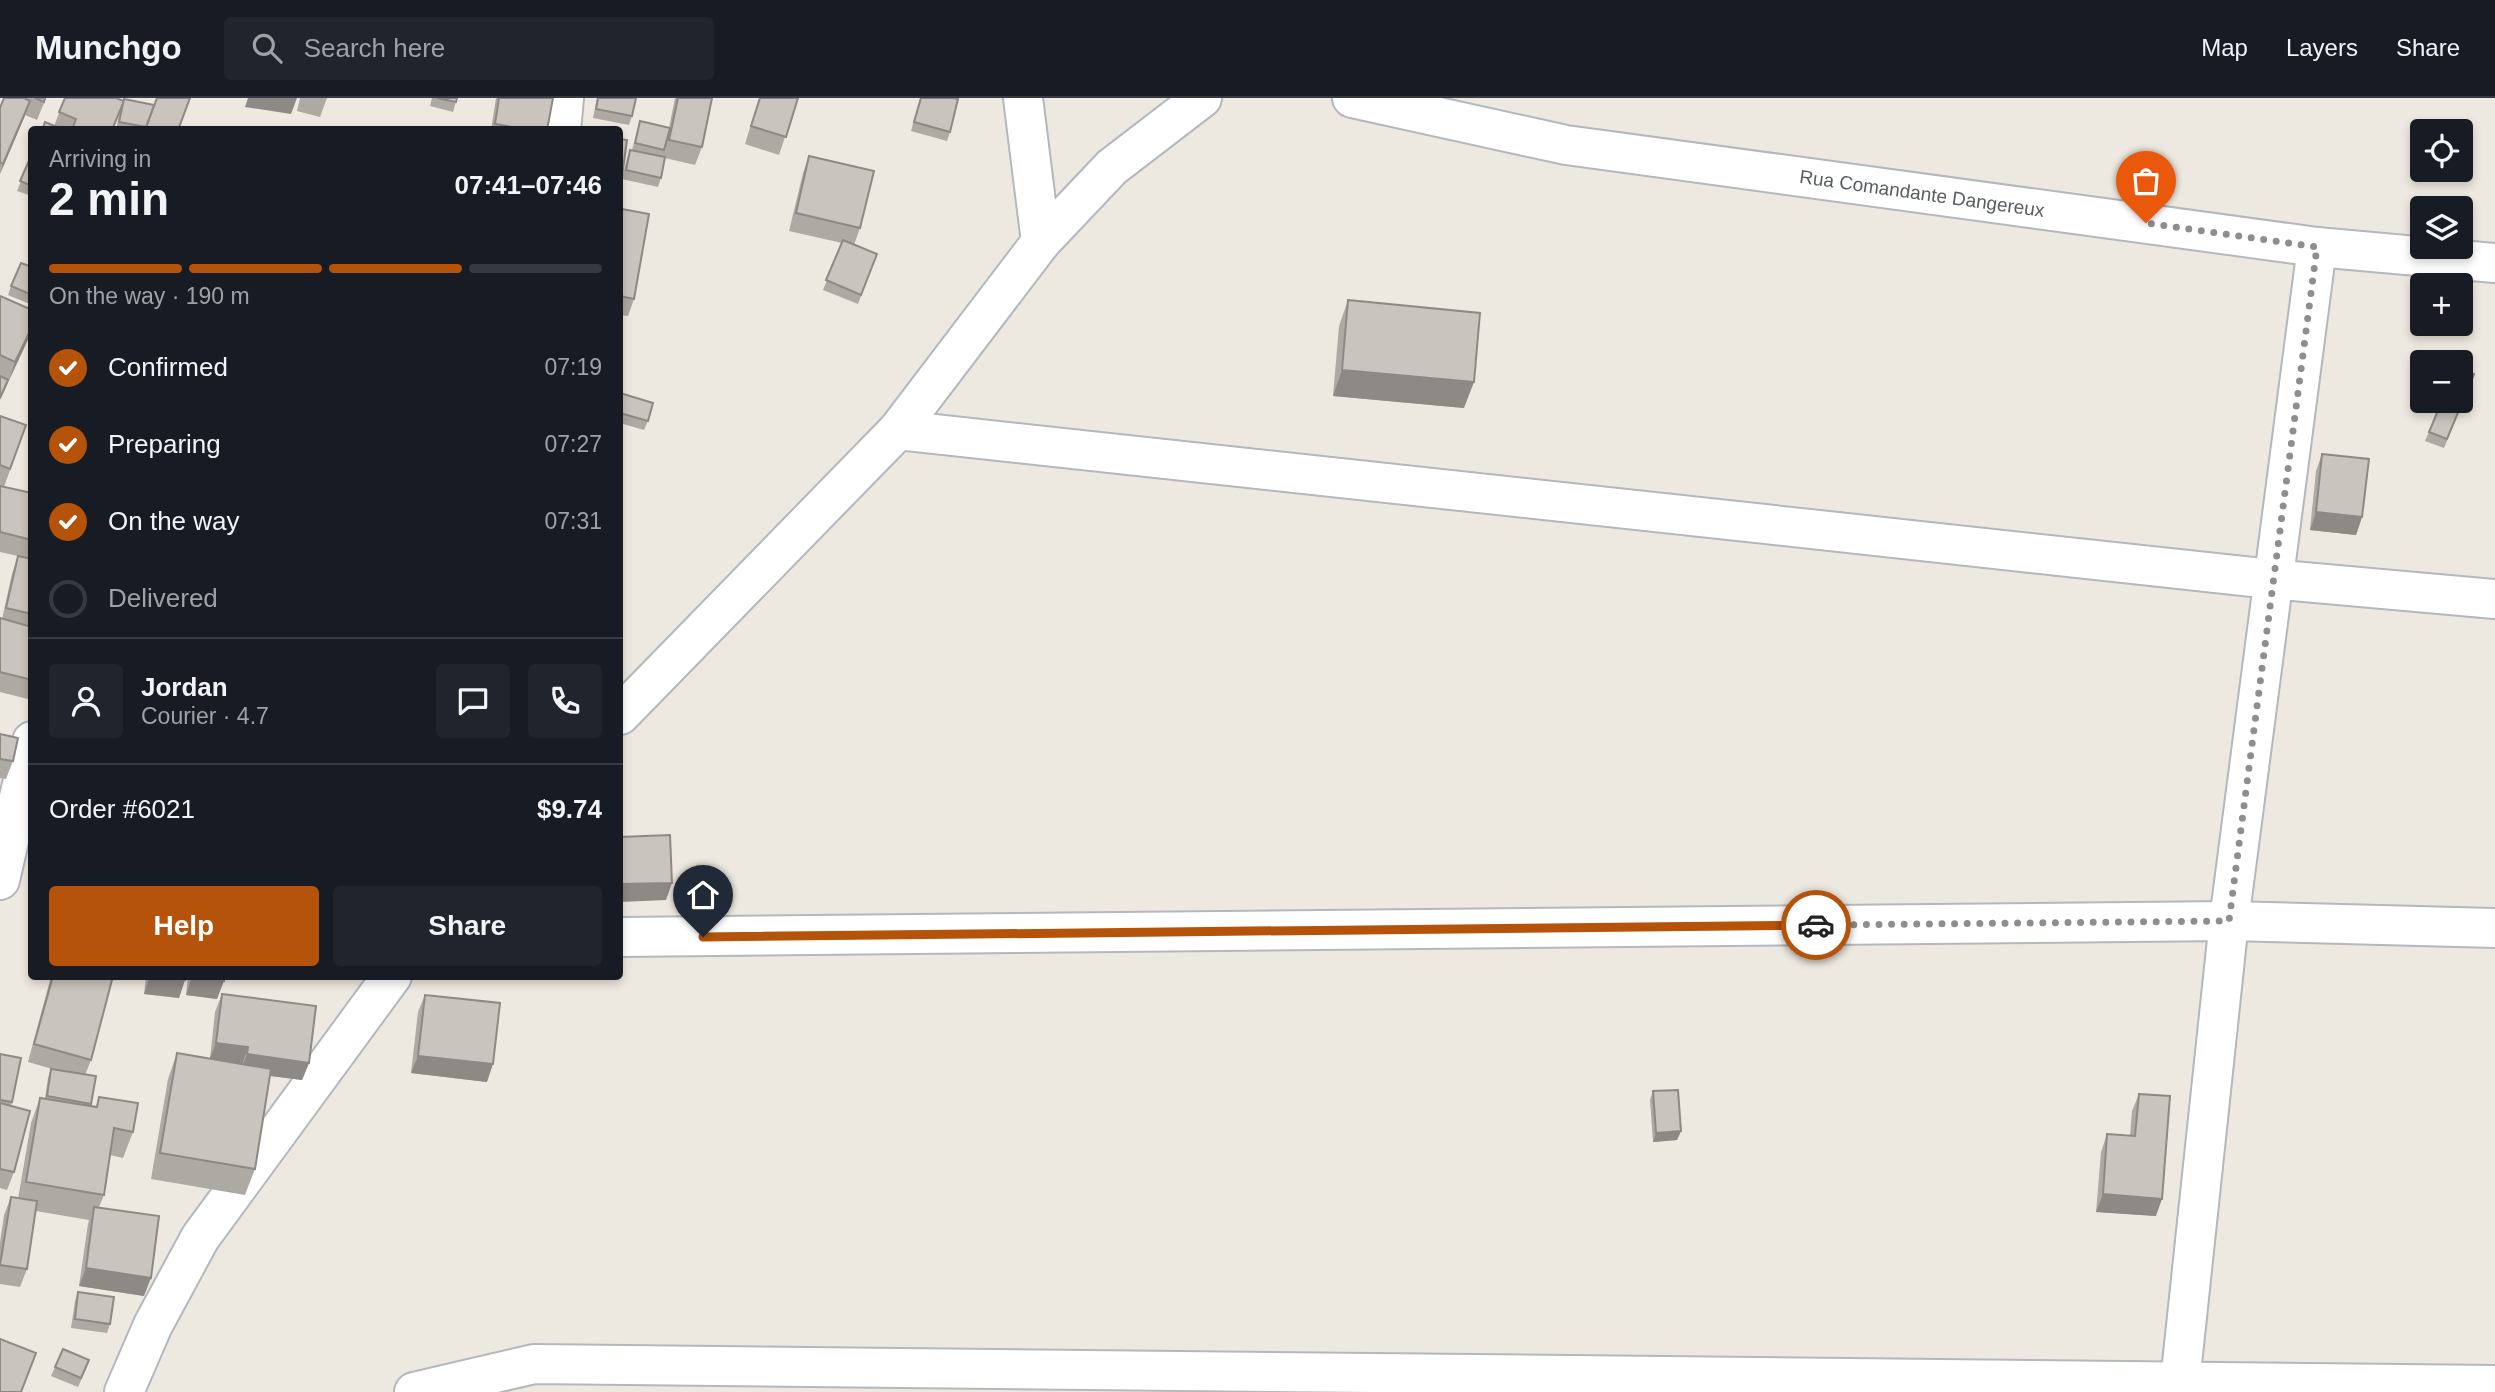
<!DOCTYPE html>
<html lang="en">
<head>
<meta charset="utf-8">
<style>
	body { margin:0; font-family:Arial,sans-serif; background:#20242c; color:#f1f3f6; height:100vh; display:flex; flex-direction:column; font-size:26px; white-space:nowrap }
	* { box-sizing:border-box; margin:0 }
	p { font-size:23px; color:#9ea1a6 }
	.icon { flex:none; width:38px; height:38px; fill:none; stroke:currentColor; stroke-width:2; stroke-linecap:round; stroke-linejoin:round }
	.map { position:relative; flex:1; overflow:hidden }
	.panel { position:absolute; left:28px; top:28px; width:595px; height:854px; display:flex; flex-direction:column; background:#171b24; border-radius:7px; box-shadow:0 4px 10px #0003 }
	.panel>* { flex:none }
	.buttons { position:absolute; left:2410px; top:21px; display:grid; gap:14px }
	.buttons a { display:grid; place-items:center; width:63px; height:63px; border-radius:7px; background:#171b24; box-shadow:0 4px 10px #0003; font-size:35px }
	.pin { position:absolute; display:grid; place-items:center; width:60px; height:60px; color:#fff; margin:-72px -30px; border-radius:50% 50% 50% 0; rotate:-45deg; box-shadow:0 0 7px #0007 }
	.pin .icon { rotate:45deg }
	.courier { position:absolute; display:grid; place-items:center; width:70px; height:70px; margin:-35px; border:5px solid #b45309; border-radius:50%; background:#fff; color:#222; box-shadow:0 2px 9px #0007 }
	.overview em { font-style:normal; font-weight:600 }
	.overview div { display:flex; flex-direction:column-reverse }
	.overview { display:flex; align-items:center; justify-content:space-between; height:119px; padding:0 21px }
	h1 { font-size:46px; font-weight:600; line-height:52px }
	.bar { display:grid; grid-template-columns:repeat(4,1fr); gap:10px 7px; align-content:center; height:84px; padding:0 21px }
	.bar i { height:9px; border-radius:5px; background:#363941 }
	.bar .selected { background:#b45309 }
	.bar p { grid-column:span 4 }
	.line { display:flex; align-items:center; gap:18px; padding:0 21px; border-top:2px solid #363941 }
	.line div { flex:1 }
	.round { display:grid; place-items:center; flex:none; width:74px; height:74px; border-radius:7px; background:#20242c }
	ol { padding:0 21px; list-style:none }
	li { display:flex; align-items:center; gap:21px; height:77px }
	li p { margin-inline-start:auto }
	li .icon { padding:7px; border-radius:50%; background:#b45309; color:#fff; stroke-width:4 }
	li:last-child { color:#9ea1a6 }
	li i { width:38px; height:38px; border:4px solid #363941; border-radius:50% }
	.primary-button { display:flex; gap:14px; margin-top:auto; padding:14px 21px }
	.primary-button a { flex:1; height:80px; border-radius:7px; background:#b45309; color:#fff; font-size:28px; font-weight:600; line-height:80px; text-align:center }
	.primary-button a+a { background:#20242c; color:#f1f3f6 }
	header { display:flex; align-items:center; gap:42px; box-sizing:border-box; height:98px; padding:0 35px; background:#171b24; border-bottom:2px solid #363941 }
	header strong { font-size:33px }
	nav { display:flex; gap:38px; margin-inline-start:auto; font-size:24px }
	.search { width:490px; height:63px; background:#20242c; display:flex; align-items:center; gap:18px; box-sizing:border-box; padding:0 24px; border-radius:7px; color:#9ea1a6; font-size:26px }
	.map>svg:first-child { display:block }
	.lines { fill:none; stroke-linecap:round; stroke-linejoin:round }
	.minor-casing { stroke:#b3b8bc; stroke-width:42 }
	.minor { stroke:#fff; stroke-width:38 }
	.wall { fill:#ada9a3 }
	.shaded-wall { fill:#8d8984 }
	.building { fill:#c9c4bd; stroke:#8d8984; stroke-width:2 }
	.done { stroke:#8d8f8f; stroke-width:7; stroke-dasharray:0 12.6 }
	.route { stroke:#b45309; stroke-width:9 }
	.labels { text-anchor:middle; stroke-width:7; stroke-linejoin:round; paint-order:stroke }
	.street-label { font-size:19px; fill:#595e63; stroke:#fff }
</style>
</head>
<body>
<header>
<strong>Munchgo</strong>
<div class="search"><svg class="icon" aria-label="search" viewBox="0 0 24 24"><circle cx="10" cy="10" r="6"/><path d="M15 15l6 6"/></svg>Search here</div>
<nav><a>Map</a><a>Layers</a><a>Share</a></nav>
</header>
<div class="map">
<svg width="2495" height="1294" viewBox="0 0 2495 1294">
	<rect width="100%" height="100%" fill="#eee9e0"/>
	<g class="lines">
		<defs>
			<g id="minor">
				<polyline points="1023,0 1041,144"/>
				<polyline points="1352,0 1566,47 2317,149 2495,165"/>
				<polyline points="561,32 564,0"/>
				<polyline points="898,332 2271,481 2495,501"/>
				<polyline points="620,617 898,332 1041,144 1112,69 1202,0"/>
				<polyline points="0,782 32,643"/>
				<polyline points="620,839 2229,823 2495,830"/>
				<polyline points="124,1294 153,1227 200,1140 392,878"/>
				<polyline points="414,1294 534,1266 2495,1287"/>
				<polyline points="2179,1294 2229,823 2317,149"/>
			</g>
		</defs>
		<!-- minor casing -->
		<use href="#minor" class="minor-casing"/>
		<!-- minor -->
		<use href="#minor" class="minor"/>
	</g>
	<!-- wall -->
	<g class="wall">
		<polygon points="4,0 46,0 37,22 25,17 0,76 0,10"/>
		<polygon points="65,0 116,0 178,32 116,32 120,13 113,32 42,32 54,28"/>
		<polygon points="300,0 327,0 320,19 297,13"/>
		<polygon points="432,0 457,0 453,14 430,8"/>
		<polygon points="496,0 553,0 547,32 491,32"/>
		<polygon points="597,0 636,0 632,18 629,27 593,20"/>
		<polygon points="675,0 712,0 702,49 695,67 665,60 661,80 658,89 622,81 627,61 630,52 632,52 640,23 669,30"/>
		<polygon points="759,0 798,0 779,57 745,46"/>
		<polygon points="920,0 953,0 950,34 947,43 911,33"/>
		<polygon points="32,56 32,98 17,93"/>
		<polygon points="809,58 860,130 854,147 877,156 858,206 823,192 842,145 789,133 803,75"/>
		<polygon points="622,111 634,201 628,218 620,217 620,118"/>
		<polygon points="32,169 32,207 8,197 11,188"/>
		<polygon points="0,198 32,233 0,302"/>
		<polygon points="1348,202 1464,310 1333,298 1339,228"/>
		<polygon points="2471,285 2444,350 2425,343 2442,303"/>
		<polygon points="620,295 648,323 644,332 620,325"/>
		<polygon points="0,318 26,327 4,389 32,395 32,590 28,601 0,594 0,520 2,521 12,476 18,458 0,454"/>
		<polygon points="2322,356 2362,419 2356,437 2310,432 2316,373"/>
		<polygon points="0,636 13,663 6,681 0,680"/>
		<polygon points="51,878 113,878 91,962 85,977 91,1006 90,1008 96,1009 99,999 133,1034 123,1060 110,1057 104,1097 99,1109 144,1198 79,1188 88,1126 89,1122 36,1113 27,1171 20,1189 0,1186 0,1144 4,1117 11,1099 18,1101 31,1025 40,1000 45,1000 48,980 51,971 56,972 28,964"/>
		<polygon points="146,878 185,878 179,900 144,896"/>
		<polygon points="188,878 224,878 217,901 186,897"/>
		<polygon points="222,896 309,965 302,982 270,978 255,1071 245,1097 151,1081 168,981 177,955 210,961 215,914"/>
		<polygon points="425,897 487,984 411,975 418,914"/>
		<polygon points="0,956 12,1004 11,1008 14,1074 7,1092 0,1090"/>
		<polygon points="1653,993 1681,1033 1677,1042 1653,1044 1650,1002"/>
		<polygon points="2139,996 2156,1118 2096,1114 2101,1054 2107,1036 2130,1038 2132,1013"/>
		<polygon points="78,1194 110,1226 107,1235 71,1230 75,1203"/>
		<polygon points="55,1269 86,1271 78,1289 51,1278"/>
	</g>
	<!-- shaded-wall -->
	<g class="shaded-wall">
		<polygon points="248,0 297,0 291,16 245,9"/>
		<polygon points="30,3 24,20 0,76 3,66"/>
		<polygon points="32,229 32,233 9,282 15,264"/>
		<polygon points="1342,272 1474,284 1464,310 1333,298"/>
		<polygon points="2316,414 2362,419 2356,437 2310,432"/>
		<polygon points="672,785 666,802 620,804 620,786"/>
		<polygon points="150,878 185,882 179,900 144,896"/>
		<polygon points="192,879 224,883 217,901 186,897"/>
		<polygon points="216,945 248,949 242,967 209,962"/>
		<polygon points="247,956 309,965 302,982 240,974"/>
		<polygon points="418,958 493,966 487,984 411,975"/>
		<polygon points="1681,1033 1677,1042 1653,1044 1656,1035"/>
		<polygon points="2103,1096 2162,1101 2156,1118 2096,1114"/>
		<polygon points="86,1170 151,1180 144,1198 79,1188"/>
	</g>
	<!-- building -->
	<g class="building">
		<polygon points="4,0 24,0 30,3 3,66 0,64 0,10"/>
		<polygon points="35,0 45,0 44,4"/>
		<polygon points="65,0 116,0 124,3 112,32 72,32 76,21 59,14"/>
		<polygon points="157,0 190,0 178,32 145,32"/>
		<polygon points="437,0 457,0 456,4"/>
		<polygon points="499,0 553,0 547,32 531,32 495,26"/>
		<polygon points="598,0 636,0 632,18 596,11"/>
		<polygon points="678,0 712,0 702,49 669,42"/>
		<polygon points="760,0 798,0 786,39 751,28"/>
		<polygon points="921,0 953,0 958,1 950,34 914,24"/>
		<polygon points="124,1 154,7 146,29 119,24"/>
		<polygon points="640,23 670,30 664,52 635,45"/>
		<polygon points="45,24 64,32 42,32"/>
		<polygon points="620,41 627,42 620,93"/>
		<polygon points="630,52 665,59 661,80 626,72"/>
		<polygon points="32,56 32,88 20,83"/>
		<polygon points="809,58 874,73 860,130 796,115"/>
		<polygon points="622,111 649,116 634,201 620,198 620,126"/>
		<polygon points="843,142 877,156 861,197 826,182"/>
		<polygon points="21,165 32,169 32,197 11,188"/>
		<polygon points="0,198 32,212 32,229 15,264 0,257"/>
		<polygon points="1348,202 1480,215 1474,284 1342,272"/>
		<polygon points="2460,271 2474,276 2447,341 2429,334 2442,303 2460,303"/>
		<polygon points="0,278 8,282 0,300"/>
		<polygon points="620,295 653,305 648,323 620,315"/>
		<polygon points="0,318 26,327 10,371 0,367"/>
		<polygon points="2322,356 2369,361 2362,419 2316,414"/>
		<polygon points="0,388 32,395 32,442 0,434"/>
		<polygon points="18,458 32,461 32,516 6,510"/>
		<polygon points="0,520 32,529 32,582 0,574"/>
		<polygon points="0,636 18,640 13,663 0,661"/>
		<polygon points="670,737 672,785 620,786 620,739"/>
		<polygon points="53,878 113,878 91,962 34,946"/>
		<polygon points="155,878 185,878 185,882"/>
		<polygon points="192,878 224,878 224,883"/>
		<polygon points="222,896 316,908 309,965 247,956 248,949 216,945"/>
		<polygon points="425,897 500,905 493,966 418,958"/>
		<polygon points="177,955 271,971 255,1071 160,1055"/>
		<polygon points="0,956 21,960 12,1004 0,1002"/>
		<polygon points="51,971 96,978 91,1006 47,998"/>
		<polygon points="1678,992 1681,1033 1656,1035 1653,993"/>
		<polygon points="2139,996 2170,998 2162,1101 2103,1096 2107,1036 2135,1038"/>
		<polygon points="99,999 138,1005 133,1034 114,1030 104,1097 26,1084 40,1000 97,1009"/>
		<polygon points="0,1005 30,1013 14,1074 0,1071"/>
		<polygon points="11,1099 37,1103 27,1171 0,1167"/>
		<polygon points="94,1109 159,1118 151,1180 86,1170"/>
		<polygon points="78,1194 114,1199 110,1226 75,1221"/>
		<polygon points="0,1241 36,1255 21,1294 0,1294"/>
		<polygon points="63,1251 89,1262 81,1280 55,1269"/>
	</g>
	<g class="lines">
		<!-- done -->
		<polyline class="done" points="1816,827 2229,823 2317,149 2146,125"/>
		<!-- route -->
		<polyline class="route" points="703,839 1816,827"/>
	</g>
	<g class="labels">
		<!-- street labels -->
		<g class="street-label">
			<text transform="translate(1922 95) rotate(8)" y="7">Rua Comandante Dangereux</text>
		</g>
	</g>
</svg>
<div class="buttons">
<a><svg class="icon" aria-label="locate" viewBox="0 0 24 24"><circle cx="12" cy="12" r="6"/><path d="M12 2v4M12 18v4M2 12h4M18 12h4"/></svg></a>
<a><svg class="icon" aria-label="layers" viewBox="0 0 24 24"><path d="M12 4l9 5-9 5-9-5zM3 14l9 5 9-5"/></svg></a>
<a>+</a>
<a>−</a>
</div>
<div class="pin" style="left:2146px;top:125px;background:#ea580c"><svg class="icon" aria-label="bag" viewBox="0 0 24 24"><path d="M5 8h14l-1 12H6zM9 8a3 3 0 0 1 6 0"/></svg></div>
<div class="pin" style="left:703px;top:839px;background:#1f2937"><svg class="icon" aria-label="home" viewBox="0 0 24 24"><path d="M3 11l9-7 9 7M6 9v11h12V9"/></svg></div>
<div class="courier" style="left:1816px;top:827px"><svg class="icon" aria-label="car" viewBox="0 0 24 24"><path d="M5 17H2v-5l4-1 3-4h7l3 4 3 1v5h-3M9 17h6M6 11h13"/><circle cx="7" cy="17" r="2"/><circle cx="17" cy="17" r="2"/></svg></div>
<section class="panel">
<div class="overview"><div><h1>2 min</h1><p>Arriving in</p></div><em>07:41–07:46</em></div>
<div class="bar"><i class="selected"></i><i class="selected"></i><i class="selected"></i><i></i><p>On the way · 190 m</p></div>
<ol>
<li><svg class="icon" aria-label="check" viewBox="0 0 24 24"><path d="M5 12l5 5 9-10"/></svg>Confirmed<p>07:19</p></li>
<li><svg class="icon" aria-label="check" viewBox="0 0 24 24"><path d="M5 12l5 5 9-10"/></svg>Preparing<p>07:27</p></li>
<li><svg class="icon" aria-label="check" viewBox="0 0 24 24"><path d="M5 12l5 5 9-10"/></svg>On the way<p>07:31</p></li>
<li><i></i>Delivered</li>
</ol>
<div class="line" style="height:126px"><a class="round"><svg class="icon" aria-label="person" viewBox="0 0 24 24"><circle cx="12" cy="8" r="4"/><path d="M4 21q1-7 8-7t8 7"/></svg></a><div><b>Jordan</b><p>Courier · 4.7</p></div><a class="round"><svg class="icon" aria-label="chat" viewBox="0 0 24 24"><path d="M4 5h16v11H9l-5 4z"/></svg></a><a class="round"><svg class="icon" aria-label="phone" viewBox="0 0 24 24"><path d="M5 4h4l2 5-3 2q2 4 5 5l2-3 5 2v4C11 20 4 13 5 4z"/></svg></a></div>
<div class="line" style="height:91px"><div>Order #6021</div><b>$9.74</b></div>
<div class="primary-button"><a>Help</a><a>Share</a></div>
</section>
</div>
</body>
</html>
